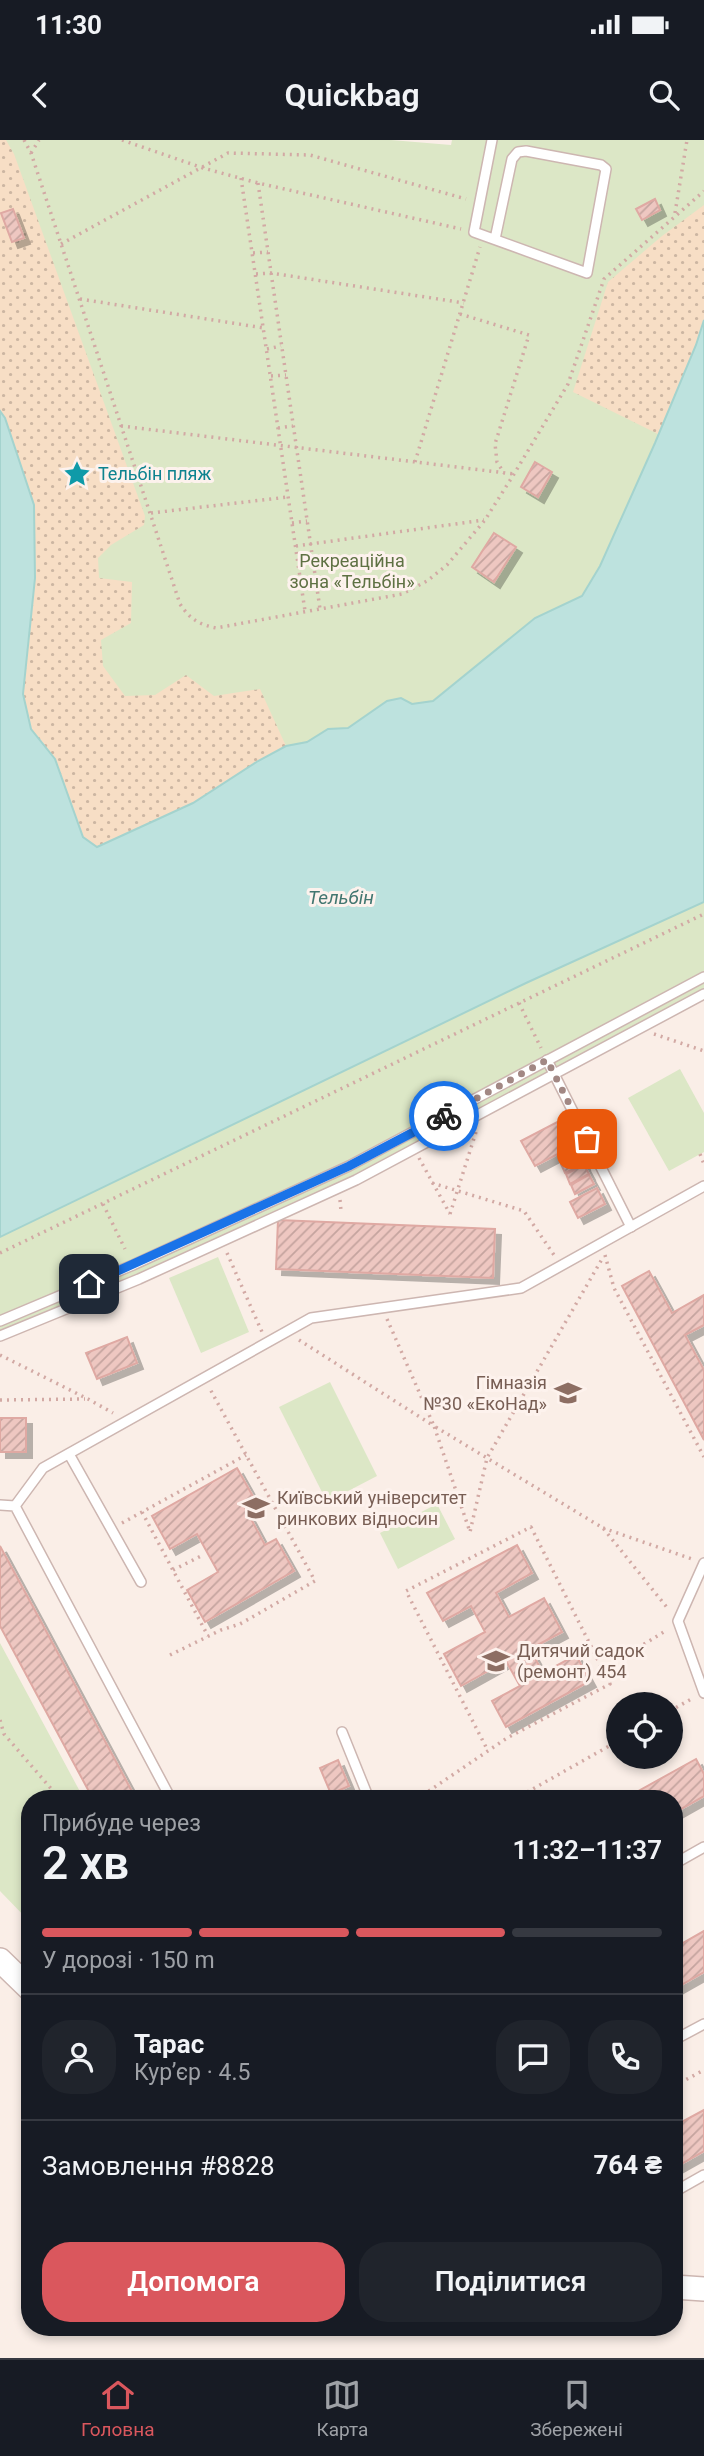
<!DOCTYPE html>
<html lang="uk">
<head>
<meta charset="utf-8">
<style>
	body { margin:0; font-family:Roboto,sans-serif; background:#20242c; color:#f1f3f6; height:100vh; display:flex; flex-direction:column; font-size:26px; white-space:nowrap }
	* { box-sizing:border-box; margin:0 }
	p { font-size:23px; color:#9ea1a6 }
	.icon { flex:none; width:38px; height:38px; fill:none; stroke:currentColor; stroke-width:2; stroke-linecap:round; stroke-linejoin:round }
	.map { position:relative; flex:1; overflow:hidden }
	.sheet { position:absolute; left:21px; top:1650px; width:662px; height:546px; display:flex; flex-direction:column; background:#171b24; border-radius:28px; box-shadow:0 4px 10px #0003 }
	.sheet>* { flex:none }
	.tools { position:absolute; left:606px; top:1552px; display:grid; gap:14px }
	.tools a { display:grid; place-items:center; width:77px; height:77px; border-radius:50%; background:#171b24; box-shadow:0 4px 10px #0003; font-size:35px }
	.pin { position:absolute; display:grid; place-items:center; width:60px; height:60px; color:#fff; margin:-30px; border-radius:14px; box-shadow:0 4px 10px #0006 }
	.courier { position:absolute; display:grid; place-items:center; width:70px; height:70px; margin:-35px; border:5px solid #1a73e8; border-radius:50%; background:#fff; color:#222; box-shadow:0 2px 9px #0007 }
	.head em { font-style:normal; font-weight:600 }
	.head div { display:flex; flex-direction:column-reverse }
	.head { display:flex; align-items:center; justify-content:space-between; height:119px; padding:0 21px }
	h1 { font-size:46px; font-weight:600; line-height:52px }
	.bar { display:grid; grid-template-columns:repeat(4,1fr); gap:10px 7px; align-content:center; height:84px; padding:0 21px }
	.bar i { height:9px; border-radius:5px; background:#363941 }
	.bar .current { background:#da575d }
	.bar p { grid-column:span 4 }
	.line { display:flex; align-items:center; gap:18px; padding:0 21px; border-top:2px solid #363941 }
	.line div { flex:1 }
	.round { display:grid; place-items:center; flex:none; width:74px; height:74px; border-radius:28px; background:#20242c }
	.primary-button { display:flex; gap:14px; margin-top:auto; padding:14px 21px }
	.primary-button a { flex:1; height:80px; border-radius:28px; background:#da575d; color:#fff; font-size:28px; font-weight:600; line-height:80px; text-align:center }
	.primary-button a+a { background:#20242c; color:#f1f3f6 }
	.status { display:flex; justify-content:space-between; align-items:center; height:49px; padding:0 35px; background:#171b24; direction:ltr }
	.status svg { height:19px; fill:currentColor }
	header { display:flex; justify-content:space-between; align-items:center; height:91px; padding:0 21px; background:#171b24; font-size:32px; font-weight:600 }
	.menu { display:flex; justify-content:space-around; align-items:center; height:98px; border-top:2px solid #363941; background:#171b24; font-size:19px; color:#9ea1a6 }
	.menu a { display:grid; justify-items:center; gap:4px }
	.menu .current { color:#da575d }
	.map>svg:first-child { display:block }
	.green { fill:#dce7c6 }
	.sand { fill:url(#sand-dots) }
	.water { fill:#bde2de; stroke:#a4d3ce; stroke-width:2 }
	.building { fill:url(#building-hatch); stroke:#dfa9a3; stroke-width:2; filter:url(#shadow) }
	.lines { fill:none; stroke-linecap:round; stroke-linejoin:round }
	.service-casing { stroke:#cdb6b1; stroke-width:12 }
	.tertiary-casing { stroke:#cdb6b1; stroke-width:26 }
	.path { stroke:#d2a9a4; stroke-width:3.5; stroke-dasharray:2 5; stroke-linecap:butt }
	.service { stroke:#fff; stroke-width:9 }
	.tertiary { stroke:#fff; stroke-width:23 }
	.done { stroke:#a28884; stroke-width:7; stroke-dasharray:0 12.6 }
	.route { stroke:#1a73e8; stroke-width:9 }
	.labels { text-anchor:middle; stroke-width:6; stroke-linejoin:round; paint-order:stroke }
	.culture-label { font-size:18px; fill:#0d838f; stroke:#fdf2ed; text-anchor:start }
	.park-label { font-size:18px; fill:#5e7143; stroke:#fdf2ed }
	.education-label { font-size:18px; fill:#785e54; stroke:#fdf2ed; text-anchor:start }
	.water-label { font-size:19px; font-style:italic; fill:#427670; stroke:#fdf2ed }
</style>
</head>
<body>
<div class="status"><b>11:30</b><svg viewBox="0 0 49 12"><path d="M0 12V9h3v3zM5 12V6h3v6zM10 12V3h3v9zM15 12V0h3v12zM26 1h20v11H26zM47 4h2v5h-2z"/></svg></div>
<header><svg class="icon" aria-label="back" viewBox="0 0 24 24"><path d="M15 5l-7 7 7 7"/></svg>Quickbag<svg class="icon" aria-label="search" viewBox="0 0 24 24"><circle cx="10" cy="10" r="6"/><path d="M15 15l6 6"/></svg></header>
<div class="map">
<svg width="704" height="2218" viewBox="0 0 704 2218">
	<defs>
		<pattern id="sand-dots" width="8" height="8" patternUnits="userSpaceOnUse" patternTransform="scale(1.75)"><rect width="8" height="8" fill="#f7dec5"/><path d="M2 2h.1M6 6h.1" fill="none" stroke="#ccb6a2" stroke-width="1.8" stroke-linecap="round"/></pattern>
		<pattern id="building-hatch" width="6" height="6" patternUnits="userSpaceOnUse" patternTransform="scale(1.75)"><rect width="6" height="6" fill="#eec7c1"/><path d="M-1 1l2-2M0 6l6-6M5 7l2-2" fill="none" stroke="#c5a49f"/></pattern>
		<filter id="shadow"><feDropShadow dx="6" dy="6" stdDeviation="0" flood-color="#0004"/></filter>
	</defs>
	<rect width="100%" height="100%" fill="#faeee7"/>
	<!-- green -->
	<g class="green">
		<polygon points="0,0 391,0 451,5 452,0 704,0 704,858 344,1044 0,1194"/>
		<polygon points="680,929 704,973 704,1012 669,1031 628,958"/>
		<polygon points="218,1117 249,1192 201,1213 169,1138"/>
		<polygon points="330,1242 377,1336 327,1362 279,1267"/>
		<polygon points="437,1364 455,1399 398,1429 380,1393"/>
		<polygon points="0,1503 84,1659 30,1659 30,1782 0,1751"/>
	</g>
	<!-- sand -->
	<g class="sand">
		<polygon points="0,0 6,0 14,14 145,376 144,385 111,405 98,418 99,438 132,442 131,483 101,500 103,526 125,556 155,555 186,535 214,556 260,549 286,606 258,621 193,663 97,707 83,697 55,619 31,589 23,554 35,438 34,365 5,278 0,271"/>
		<polygon points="704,65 704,180 696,205 658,294 573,252 608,142 662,96"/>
	</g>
	<!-- water -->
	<polygon class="water" points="704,180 704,762 526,843 0,1097 0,271 5,278 34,365 35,438 23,554 31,589 55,619 83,697 97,707 193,663 258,621 286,606 307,602 328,589 348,588 387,561 401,558 412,564 433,561 535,478 582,456 600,426 655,303 696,205"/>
	<!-- building -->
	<g class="building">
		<polygon points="655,59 660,70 642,80 636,69"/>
		<polygon points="13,69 24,98 12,102 1,73"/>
		<polygon points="535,322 552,332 538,357 521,347"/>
		<polygon points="494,393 516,407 494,442 472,427"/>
		<polygon points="561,980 575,1005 535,1026 521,1001"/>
		<polygon points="579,1015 584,1024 565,1033 561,1024"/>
		<polygon points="584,1025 589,1034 570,1044 566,1034"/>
		<polygon points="589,1035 594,1044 575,1054 571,1045"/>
		<polygon points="597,1048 605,1064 578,1078 570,1062"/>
		<polygon points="278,1080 495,1089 493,1138 276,1129"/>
		<polygon points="649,1131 672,1173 704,1155 704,1185 685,1195 704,1230 704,1300 622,1146"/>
		<polygon points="127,1197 137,1223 97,1239 86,1213"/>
		<rect x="0" y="1278" width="26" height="34"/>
		<polygon points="237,1328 255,1360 244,1366 265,1405 276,1399 294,1431 205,1482 187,1450 218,1432 197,1394 170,1409 152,1376"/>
		<polygon points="517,1405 532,1433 496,1453 509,1477 544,1458 562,1492 530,1509 543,1533 576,1515 590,1541 506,1587 492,1561 520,1546 506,1521 461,1546 444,1514 485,1492 471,1466 443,1481 427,1453"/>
		<polygon points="0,1406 38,1476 136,1659 93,1659 0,1486"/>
		<polygon points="696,1619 704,1634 704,1656 674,1673 674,1659 624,1659"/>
		<polygon points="338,1620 349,1646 331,1654 320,1628"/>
		<polygon points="704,1791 704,1832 674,1849 674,1808"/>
		<polygon points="704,1970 704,2011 674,2028 674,1986"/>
	</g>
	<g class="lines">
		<defs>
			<g id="service">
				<polyline points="492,0 474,92 587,133 606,29 601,25 526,11 518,12 512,19 495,99"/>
				<polyline points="547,920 631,1087"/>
				<polyline points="0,1181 133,1125 349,1026 704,837"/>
				<polyline points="0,1196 139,1139 356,1040 704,854"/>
				<polyline points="69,1314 141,1442"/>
				<polyline points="0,1365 15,1366 171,1659"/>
				<polyline points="15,1366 43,1328 311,1178 521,1148 704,1046"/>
				<polyline points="704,1423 678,1481 704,1553"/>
				<polyline points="342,1592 369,1659"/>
				<polyline points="674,1724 704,1707"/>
				<polyline points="674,1900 704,1884"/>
				<polyline points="674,2052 704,2035"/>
			</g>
			<g id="tertiary">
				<polyline points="0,1820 30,1849"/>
				<polyline points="674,2147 704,2149"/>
			</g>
		</defs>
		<!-- service casing -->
		<use href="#service" class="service-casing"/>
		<!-- tertiary casing -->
		<use href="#tertiary" class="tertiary-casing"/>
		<!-- path -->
		<g class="path">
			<path d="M 24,0 L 31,13 L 180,464 C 190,479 198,484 216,488 L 402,454 L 427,441 L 447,425 L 485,380 L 514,334 L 568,244 L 604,139 L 704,51"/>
			<polyline points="122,0 203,28 258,43 461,89"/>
			<polyline points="31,13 39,0"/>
			<polyline points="241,38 305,471"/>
			<polyline points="258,43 320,469"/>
			<polyline points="675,73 687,0"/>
			<polyline points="61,104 228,13 310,15 466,59"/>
			<polyline points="253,113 268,112"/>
			<polyline points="256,134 271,133 464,163"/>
			<polyline points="80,159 264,188"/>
			<polyline points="460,174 529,195 495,304 497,322 504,333"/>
			<polyline points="267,209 281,206"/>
			<polyline points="271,236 286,235"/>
			<polyline points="121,286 514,334"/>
			<polyline points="278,288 293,286"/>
			<polyline points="415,322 480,107"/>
			<polyline points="151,373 288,357"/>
			<polyline points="292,383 307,381"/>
			<polyline points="296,406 484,380"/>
			<polyline points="519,863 541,908"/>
			<polyline points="654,894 704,911"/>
			<polyline points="700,1014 704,1024"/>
			<polyline points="419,1018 450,1074"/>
			<polyline points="432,1043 524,1071 554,1115"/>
			<polyline points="340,1060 341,1071"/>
			<polyline points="103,1064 125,1109"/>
			<polyline points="450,1074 476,992"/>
			<polyline points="0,1113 704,774"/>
			<polyline points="227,1113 262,1192"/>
			<polyline points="605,1115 614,1148 704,1317"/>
			<polyline points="387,1179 434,1286 603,1388 669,1470"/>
			<polyline points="299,1200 434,1286 470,1392 487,1318 602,1119"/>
			<polyline points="0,1215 88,1259 113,1273"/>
			<polyline points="0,1260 85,1259"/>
			<polyline points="142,1372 208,1496"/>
			<polyline points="122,1383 246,1315"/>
			<polyline points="603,1388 692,1419"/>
			<polyline points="173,1430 201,1416"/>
			<polyline points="170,1515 221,1490 240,1484 315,1441 210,1249"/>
			<polyline points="602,1530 667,1490"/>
			<polyline points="670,1571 693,1558"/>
			<polyline points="0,1580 4,1594 60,1659"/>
			<polyline points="417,1659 507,1598 610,1544 531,1387 406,1451 488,1611"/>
			<polyline points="515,1659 618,1601"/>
			<polyline points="674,1946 704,1930"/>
		</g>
		<!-- service -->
		<use href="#service" class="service"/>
		<!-- tertiary -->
		<use href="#tertiary" class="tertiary"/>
	</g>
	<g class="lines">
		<!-- done -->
		<polyline class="done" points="444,976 547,920 587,999"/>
		<!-- route -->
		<polyline class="route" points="89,1144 349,1026 444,976"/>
	</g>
	<!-- icons -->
	<defs>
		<symbol id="sight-bare" viewBox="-9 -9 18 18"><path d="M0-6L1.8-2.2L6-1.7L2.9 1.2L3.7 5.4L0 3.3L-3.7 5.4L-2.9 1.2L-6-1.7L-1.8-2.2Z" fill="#0f9aa8" stroke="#fdf2ed" stroke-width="2.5" paint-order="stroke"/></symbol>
		<symbol id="school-bare" viewBox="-9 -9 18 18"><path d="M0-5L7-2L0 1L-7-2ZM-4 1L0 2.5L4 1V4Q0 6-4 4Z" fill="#8d6e63" stroke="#fdf2ed" stroke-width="2.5" paint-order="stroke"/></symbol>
		<symbol id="university-bare" viewBox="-9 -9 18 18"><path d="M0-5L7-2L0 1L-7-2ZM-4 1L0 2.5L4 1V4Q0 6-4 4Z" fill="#8d6e63" stroke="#fdf2ed" stroke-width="2.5" paint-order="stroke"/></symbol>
	</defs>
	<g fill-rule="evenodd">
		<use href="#sight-bare" x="58" y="315" width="38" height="38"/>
		<use href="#school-bare" x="549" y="1234" width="38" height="38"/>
		<use href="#university-bare" x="237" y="1349" width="38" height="38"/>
		<use href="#school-bare" x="477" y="1502" width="38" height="38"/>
	</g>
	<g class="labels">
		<!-- culture labels -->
		<g class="culture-label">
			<text x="98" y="340">Тельбін пляж</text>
		</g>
		<!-- park labels -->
		<g class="park-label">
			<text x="352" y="427">Рекреаційна<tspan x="352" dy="21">зона «Тельбін»</tspan></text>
		</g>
		<!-- education labels -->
		<g class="education-label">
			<text x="547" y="1249" text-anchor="end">Гімназія<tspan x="547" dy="21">№30 «ЕкоНад»</tspan></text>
			<text x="277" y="1364">Київський університет<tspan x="277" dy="21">ринкових відносин</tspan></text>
			<text x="517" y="1517">Дитячий садок<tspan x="517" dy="21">(ремонт) 454</tspan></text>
		</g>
		<!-- water labels -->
		<g class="water-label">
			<text x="341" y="764">Тельбін</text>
		</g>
	</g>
</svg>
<div class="tools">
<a><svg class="icon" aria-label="locate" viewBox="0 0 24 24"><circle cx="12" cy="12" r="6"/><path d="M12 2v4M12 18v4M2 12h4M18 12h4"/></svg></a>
</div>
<div class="pin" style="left:587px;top:999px;background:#ea580c"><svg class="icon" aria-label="bag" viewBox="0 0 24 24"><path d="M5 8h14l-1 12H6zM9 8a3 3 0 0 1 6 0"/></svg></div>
<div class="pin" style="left:89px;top:1144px;background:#1f2937"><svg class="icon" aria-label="home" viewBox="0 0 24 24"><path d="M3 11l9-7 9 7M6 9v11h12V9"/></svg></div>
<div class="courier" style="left:444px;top:976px"><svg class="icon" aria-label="bike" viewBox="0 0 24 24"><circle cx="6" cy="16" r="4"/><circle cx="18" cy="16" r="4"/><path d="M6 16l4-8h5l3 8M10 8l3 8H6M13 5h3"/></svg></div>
<section class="sheet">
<div class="head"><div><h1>2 хв</h1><p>Прибуде через</p></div><em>11:32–11:37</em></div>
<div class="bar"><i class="current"></i><i class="current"></i><i class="current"></i><i></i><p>У дорозі · 150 m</p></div>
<div class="line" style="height:126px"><a class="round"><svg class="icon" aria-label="person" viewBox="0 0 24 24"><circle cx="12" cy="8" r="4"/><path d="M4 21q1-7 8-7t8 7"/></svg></a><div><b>Тарас</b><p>Кур’єр · 4.5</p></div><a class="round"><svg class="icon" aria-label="chat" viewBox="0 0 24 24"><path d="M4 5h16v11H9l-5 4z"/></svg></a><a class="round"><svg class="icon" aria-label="phone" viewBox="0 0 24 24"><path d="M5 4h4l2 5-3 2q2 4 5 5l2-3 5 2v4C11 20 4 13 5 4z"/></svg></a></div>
<div class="line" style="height:91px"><div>Замовлення #8828</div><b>764 ₴</b></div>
<div class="primary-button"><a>Допомога</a><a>Поділитися</a></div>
</section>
</div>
<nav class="menu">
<a class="current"><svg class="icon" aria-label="home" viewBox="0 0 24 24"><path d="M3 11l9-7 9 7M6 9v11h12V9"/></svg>Головна</a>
<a><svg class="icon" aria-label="map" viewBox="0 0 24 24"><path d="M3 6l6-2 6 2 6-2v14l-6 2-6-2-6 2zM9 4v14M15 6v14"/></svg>Карта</a>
<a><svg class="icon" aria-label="saved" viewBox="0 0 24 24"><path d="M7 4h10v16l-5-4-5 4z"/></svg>Збережені</a>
</nav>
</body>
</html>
